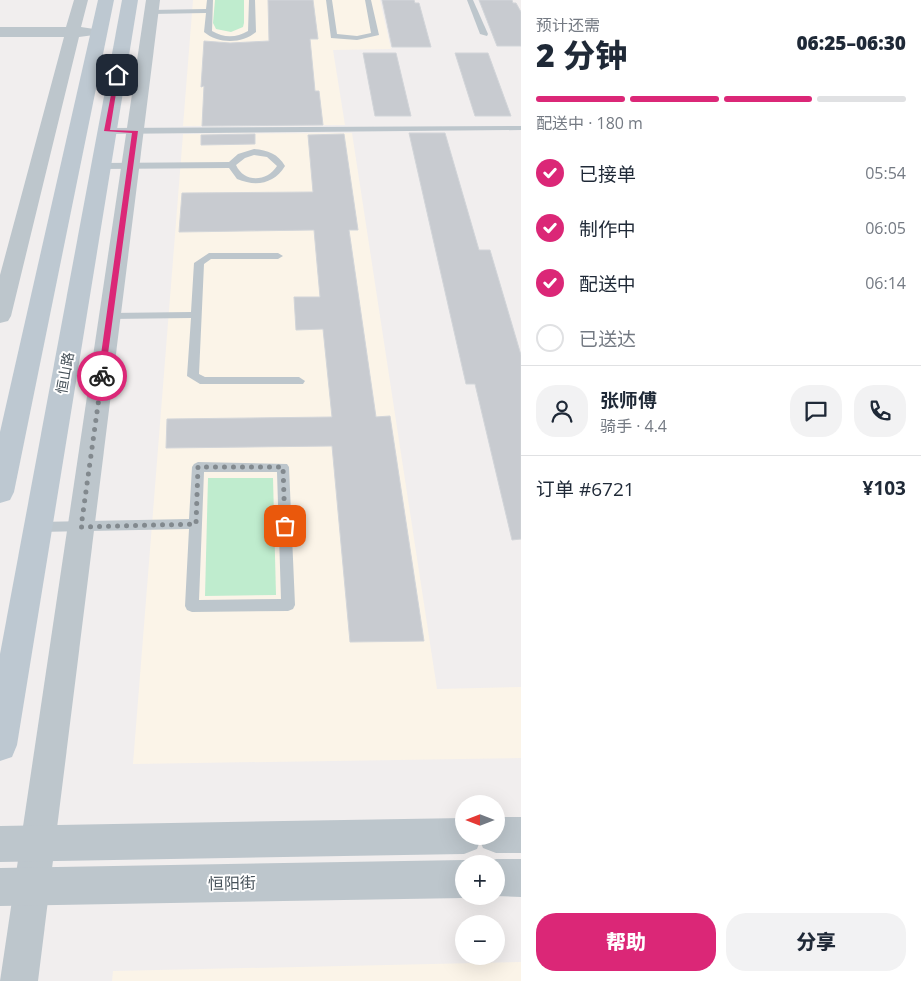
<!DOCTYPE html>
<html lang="zh">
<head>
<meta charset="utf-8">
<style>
	body { margin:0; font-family:"Open Sans","Noto Sans SC",sans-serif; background:#f2f2f3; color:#1f2937; height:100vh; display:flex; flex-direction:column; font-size:19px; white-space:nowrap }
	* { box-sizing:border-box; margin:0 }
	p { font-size:16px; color:#747a83 }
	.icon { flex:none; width:28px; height:28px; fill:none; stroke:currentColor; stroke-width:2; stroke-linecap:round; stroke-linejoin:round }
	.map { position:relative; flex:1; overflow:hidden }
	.drawer { display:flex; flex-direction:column; background:#fff; width:400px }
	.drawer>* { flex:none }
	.needle { width:32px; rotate:270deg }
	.fabs { position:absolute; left:455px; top:795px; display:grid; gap:10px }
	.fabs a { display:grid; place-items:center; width:50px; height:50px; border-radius:50%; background:#fff; box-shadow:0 5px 20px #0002; font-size:25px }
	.pin { position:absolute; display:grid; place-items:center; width:42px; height:42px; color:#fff; margin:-21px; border-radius:10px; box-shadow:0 2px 8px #0006 }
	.courier { position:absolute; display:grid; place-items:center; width:50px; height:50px; margin:-25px; border:4px solid #db2777; border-radius:50%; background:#fff; color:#222; box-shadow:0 1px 6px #0007 }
	.headline em { font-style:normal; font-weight:800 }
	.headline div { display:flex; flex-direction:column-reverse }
	.headline { display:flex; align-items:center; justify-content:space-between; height:85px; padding:0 15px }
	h1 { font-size:32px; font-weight:800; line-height:38px }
	.bar { display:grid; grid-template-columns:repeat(4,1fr); gap:8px 5px; align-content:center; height:60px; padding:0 15px }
	.bar i { height:6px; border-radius:4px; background:#e0e1e3 }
	.bar .active { background:#db2777 }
	.bar p { grid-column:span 4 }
	.line { display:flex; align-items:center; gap:12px; padding:0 15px; border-top:1px solid #e0e1e3 }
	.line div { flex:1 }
	.round { display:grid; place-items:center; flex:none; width:52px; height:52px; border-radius:20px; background:#f2f2f3 }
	ol { padding:0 15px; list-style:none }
	li { display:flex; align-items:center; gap:15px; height:55px }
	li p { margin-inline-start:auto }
	li .icon { padding:5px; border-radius:50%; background:#db2777; color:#fff; stroke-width:4 }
	li:last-child { color:#747a83 }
	li i { width:28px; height:28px; border:2px solid #e0e1e3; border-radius:50% }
	.primary-button { display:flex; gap:10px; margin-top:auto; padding:10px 15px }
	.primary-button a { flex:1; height:58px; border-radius:20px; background:#db2777; color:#fff; font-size:20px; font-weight:800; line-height:58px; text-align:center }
	.primary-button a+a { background:#f2f2f3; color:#1f2937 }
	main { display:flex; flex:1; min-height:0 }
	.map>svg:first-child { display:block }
	.commercial { fill:#fbf4e8 }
	.green { fill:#bfecce }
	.building { fill:#c8cbd0; stroke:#d2d5d9 }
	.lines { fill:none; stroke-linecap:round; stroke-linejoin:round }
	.service { fill:#bdc6cc; fill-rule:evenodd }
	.minor { fill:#bdc6cc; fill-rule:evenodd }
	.tertiary { fill:#bdc6cc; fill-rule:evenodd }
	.secondary { fill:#bdc8d1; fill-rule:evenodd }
	.route { fill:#db2777 }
	.done { stroke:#82898e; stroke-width:5; stroke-dasharray:0 9 }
	.labels { text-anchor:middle; stroke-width:4; stroke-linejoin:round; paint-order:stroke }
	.street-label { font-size:14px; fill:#47525a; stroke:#fff }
	.near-street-label { font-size:16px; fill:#47525a; stroke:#fff }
</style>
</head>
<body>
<main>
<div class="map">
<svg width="521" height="981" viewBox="0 0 521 981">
	<rect width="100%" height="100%" fill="#f1eeee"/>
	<!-- commercial -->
	<g class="commercial">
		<polygon points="193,0 380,0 391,49 333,50 345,125 183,126"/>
		<polygon points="352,133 437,689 521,687 521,758 133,764 183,134"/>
		<polygon points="521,962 521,981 112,981 113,971"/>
	</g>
	<!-- green -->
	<g class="green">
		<polygon points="215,0 244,0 244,23 243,27 231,32 216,29 213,23"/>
		<polygon points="208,478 273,478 276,595 205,596"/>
	</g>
	<!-- building -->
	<g class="building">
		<polygon points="268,0 313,0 318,39 310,39 315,91 319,91 323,125 202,126 204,86 201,87 204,41 230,43 269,41"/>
		<polygon points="382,0 414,0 415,3 419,3 431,47 392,47"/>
		<polygon points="479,0 512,0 513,3 516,3 521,12 521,46 497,46"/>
		<polygon points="363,53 396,53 411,116 375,116"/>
		<polygon points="455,53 488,53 511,116 475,116"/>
		<polygon points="409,133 445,133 479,250 490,250 521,355 521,539 512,540 475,384 466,384"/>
		<polygon points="255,134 255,144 201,145 201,135"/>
		<polygon points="344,134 358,230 349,230 376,417 390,416 424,641 350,642 332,446 166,448 167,419 332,417 323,329 296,330 294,297 320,297 314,230 179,232 182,193 313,192 308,135"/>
	</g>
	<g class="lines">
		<!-- service -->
		<g class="service">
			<path d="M 207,0 L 213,0 L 212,31 C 224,38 236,38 248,31 L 249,0 L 255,0 L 256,32 C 242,44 218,44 204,32 L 206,13 L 151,14 L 148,12 L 151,10 L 206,9 Z"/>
			<polygon points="326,0 332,0 337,34 357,36 371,33 365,0 371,0 379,35 357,40 331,38"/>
			<polygon points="467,0 473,0 488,34 487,36 480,34"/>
			<polygon points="521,126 521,130 107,134 103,131 107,128"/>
			<path d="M 254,149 C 268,150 278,154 285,166 C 274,184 256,187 237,179 L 229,168 L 101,169 L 97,166 L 101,163 L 229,162 L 238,154 ZM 254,155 L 267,157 L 277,166 C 267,182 244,183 236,165 L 245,158 Z"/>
			<polygon points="209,253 278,253 283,256 278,259 211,259 204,264 199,374 205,377 299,377 305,381 303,384 200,384 187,376 191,318 110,319 105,316 110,313 191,312 194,263"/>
			<path d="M 198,462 L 287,464 L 289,467 L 295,605 L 293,609 L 288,611 L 192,612 L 187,610 L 185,606 L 189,529 L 38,532 L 33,531 L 32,527 L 33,523 L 38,522 L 189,519 L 192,467 L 194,464 ZM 204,472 L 277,472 L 281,599 L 199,600 Z"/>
		</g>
		<!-- minor -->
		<g class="minor">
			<polygon points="74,0 88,0 81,27 94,29 97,32 94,35 79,37 11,316 8,321 0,323 0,275 64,37 0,37 0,27 66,27"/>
			<polygon points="146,0 160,0 38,981 0,981"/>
		</g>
		<!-- tertiary -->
		<g class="tertiary">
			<polygon points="496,817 521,817 521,853 496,853 483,848 480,841 477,849 464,854 0,862 0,826 464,818 464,836 496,836"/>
			<polygon points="496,859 521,859 521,897 495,896 496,864 485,864"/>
			<polygon points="464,860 472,864 464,864 464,896 467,896 464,898 0,906 0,868"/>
		</g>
		<!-- secondary -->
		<g class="secondary">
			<polygon points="98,0 114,0 14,492 10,500 0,503 0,432"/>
			<polygon points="122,0 138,0 17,745 12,757 0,761 0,654"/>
		</g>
	</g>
	<!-- route -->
	<polygon class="route" points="115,74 119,75 110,130 138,131 105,376 102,379 98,376 132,133 104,131"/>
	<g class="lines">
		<!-- done -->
		<polyline class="done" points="102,376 81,527 196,524 198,467 283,467 285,526"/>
	</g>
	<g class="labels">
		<!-- street labels -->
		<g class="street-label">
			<text transform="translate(65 373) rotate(-80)" y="5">恒山路</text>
		</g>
		<!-- near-street labels -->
		<g class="near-street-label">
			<text transform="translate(232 883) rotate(-1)" y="6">恒阳街</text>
		</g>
	</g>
</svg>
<div class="fabs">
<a><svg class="needle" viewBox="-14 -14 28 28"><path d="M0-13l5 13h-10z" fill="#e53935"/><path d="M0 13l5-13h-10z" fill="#747a83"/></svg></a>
<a>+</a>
<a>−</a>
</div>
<div class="pin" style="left:285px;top:526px;background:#ea580c"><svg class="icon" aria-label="bag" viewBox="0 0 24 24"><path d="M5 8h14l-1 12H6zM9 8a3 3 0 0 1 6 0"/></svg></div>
<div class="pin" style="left:117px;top:75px;background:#1f2937"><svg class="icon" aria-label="home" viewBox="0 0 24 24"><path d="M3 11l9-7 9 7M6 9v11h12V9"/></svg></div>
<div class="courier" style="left:102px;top:376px"><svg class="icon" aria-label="bike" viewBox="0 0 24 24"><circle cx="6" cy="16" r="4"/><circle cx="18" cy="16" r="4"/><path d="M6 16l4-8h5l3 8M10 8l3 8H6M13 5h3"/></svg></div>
</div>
<section class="drawer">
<div class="headline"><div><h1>2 分钟</h1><p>预计还需</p></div><em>06:25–06:30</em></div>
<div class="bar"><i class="active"></i><i class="active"></i><i class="active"></i><i></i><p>配送中 · 180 m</p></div>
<ol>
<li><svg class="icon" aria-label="check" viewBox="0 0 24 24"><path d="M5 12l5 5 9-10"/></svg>已接单<p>05:54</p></li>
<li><svg class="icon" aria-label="check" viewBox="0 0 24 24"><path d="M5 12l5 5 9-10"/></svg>制作中<p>06:05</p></li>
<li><svg class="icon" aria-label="check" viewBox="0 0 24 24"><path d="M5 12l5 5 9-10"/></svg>配送中<p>06:14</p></li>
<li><i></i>已送达</li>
</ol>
<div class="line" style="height:90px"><a class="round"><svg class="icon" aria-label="person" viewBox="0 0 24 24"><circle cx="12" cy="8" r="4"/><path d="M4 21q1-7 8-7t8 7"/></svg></a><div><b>张师傅</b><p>骑手 · 4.4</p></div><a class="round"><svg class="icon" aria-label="chat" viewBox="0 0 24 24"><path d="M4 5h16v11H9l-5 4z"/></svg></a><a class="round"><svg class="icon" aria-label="phone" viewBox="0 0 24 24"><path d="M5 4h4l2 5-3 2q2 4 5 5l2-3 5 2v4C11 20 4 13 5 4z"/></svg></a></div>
<div class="line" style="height:65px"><div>订单 #6721</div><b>¥103</b></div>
<div class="primary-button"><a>帮助</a><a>分享</a></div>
</section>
</main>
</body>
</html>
